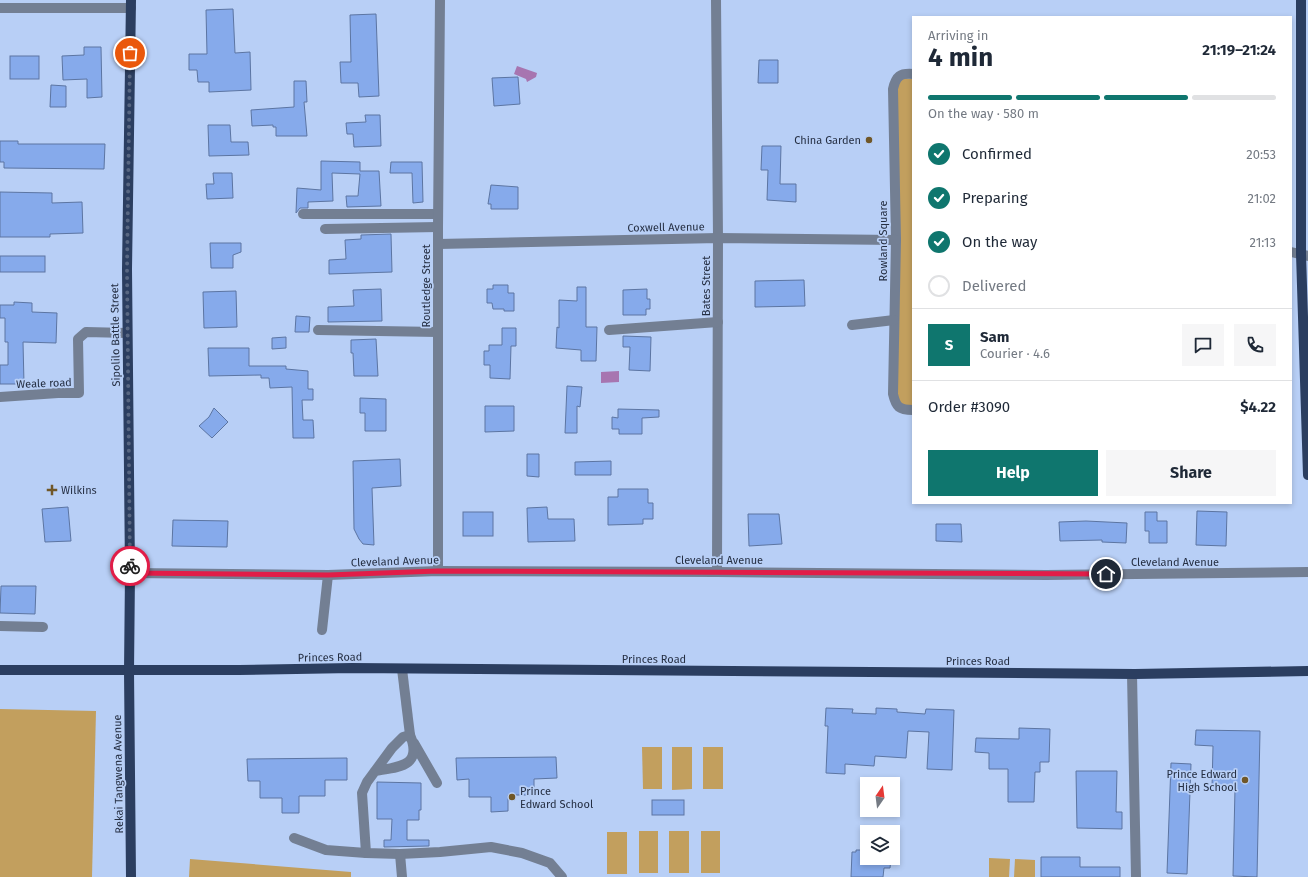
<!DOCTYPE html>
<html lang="en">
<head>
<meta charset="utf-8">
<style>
	body { margin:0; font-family:"Fira Sans",sans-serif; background:#f6f6f7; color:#1f2937; height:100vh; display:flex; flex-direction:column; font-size:15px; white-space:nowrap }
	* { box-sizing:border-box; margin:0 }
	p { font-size:13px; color:#747a83 }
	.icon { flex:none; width:22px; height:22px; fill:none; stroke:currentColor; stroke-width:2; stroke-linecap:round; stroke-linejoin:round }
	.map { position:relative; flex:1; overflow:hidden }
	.details { position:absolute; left:912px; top:16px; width:380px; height:488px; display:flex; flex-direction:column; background:#fff; border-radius:0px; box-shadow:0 2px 6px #0003 }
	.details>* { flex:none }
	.needle { width:26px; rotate:14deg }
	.controls { position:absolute; left:860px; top:777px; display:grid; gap:8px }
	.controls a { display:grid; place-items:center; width:40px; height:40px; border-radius:0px; background:#fff; box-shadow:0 2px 6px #0003; font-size:20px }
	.pin { position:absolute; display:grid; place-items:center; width:34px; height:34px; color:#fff; margin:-17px; border:2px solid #fff; border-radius:50%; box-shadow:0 1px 4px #0007 }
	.courier { position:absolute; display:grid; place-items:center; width:40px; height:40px; margin:-20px; border:3px solid #e11d48; border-radius:50%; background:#fff; color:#222; box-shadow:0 1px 5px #0007 }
	.headline em { font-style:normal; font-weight:700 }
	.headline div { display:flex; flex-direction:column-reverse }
	.headline { display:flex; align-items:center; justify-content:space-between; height:68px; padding:0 16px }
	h1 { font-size:26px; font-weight:700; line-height:30px }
	.bar { display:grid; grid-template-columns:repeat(4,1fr); gap:6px 4px; align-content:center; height:48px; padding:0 16px }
	.bar i { height:5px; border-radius:3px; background:#e0e1e3 }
	.bar .selected { background:#0f766e }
	.bar p { grid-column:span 4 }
	.line { display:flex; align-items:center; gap:10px; padding:0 16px; border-top:1px solid #e0e1e3 }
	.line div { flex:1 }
	.round { display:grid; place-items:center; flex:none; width:42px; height:42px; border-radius:0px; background:#f6f6f7 }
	ol { padding:0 16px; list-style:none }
	li { display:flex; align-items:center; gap:12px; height:44px }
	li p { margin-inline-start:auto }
	li .icon { padding:4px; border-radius:50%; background:#0f766e; color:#fff; stroke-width:4 }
	li:last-child { color:#747a83 }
	li i { width:22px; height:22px; border:2px solid #e0e1e3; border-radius:50% }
	.action { display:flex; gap:8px; margin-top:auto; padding:8px 16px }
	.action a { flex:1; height:46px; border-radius:0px; background:#0f766e; color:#fff; font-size:16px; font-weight:700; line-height:46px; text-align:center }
	.action a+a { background:#f6f6f7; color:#1f2937 }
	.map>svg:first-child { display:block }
	.green { fill:#c29f5e }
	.water { fill:#a775b0 }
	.building { fill:#86aaeb; stroke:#5c75a2 }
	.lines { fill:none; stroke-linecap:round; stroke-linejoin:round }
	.minor { stroke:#737f93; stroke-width:10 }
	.major { stroke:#2b3e60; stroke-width:10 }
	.done { stroke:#586782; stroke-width:4; stroke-dasharray:0 7.2 }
	.route { stroke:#e11d48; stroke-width:5 }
	.poi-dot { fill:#705728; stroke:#b8cff6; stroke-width:1.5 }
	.labels { text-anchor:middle; stroke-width:3.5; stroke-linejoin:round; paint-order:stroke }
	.poi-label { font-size:11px; fill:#252f43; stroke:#b8cff6; text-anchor:end }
	.street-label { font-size:11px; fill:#252f43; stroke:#b8cff6 }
</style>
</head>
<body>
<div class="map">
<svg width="1308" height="877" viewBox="0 0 1308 877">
	<rect width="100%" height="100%" fill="#b8cff6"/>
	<!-- green -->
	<g class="green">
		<polygon points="895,78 913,79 913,408 897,409"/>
		<polygon points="0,709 96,711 92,877 0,877"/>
		<polygon points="642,747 662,747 662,789 643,789"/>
		<polygon points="672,747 692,747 692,789 672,790"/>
		<rect x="703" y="747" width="20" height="42"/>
		<rect x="639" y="831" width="19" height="42"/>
		<rect x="669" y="831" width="20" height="42"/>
		<rect x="701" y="831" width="19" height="42"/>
		<rect x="607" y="832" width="20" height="42"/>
		<polygon points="989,858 1010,859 1009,877 989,877"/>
		<polygon points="190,859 351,872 351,877 189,877"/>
		<polygon points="1015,859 1035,860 1035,877 1014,877"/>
	</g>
	<!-- water -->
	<g class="water">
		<polygon points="517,66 537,73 536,77 527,82 526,79 514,74"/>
		<polygon points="619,371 619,382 601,383 601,372"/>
	</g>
	<!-- building -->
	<g class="building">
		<polygon points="233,9 235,53 250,52 251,90 209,92 209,82 198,82 197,70 189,70 189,54 207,54 206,10"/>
		<polygon points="376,14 379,96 359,97 358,83 341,83 340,62 351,62 350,15"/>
		<polygon points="84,47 101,47 102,97 87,98 87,79 63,80 62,56 84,55"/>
		<rect x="10" y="56" width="29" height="23"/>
		<polygon points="759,60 778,60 778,83 758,83"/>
		<polygon points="518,77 520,104 494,106 492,78"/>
		<polygon points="294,81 306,81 307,102 304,102 307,136 276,136 276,127 273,127 273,125 252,126 251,110 294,107"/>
		<polygon points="51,85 66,86 66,107 50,107"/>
		<polygon points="365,115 380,115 381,146 354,147 353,134 347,134 346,123 366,122"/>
		<polygon points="208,125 230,125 231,142 248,142 249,155 209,156"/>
		<polygon points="0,141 18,141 18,144 105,144 104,169 4,168 4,162 0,162"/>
		<polygon points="762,146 781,146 780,184 796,184 796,202 767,200 768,170 761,170"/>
		<polygon points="321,161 360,162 360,171 379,171 381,206 347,207 346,196 358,196 360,174 332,173 333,201 308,202 308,208 300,208 296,213 297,188 321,190"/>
		<polygon points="391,162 422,162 423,202 413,203 412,173 390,173"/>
		<polygon points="213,173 232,173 233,198 207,199 206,184 214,184"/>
		<polygon points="491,185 518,187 518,209 491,209 491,204 488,204"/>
		<polygon points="0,192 52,193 52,203 82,202 83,233 50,234 50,237 0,237"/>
		<polygon points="391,234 392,272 329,274 329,260 346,259 345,240 361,239 361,235"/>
		<polygon points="210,243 241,243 241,252 233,255 233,268 211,268"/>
		<rect x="0" y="256" width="45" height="16"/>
		<polygon points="804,280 805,306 755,307 755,281"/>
		<polygon points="493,285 508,285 508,293 514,293 514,311 504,311 504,309 493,309 492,303 487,303 487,289 493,289"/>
		<polygon points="577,287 586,287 586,327 597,327 596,361 581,361 581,350 556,348 557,327 559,328 559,300 577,301"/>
		<polygon points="381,289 382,321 328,322 328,307 354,306 353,290"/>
		<polygon points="647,289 647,299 650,299 650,309 646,309 646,315 623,315 623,290"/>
		<polygon points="236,291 237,327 204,328 203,292"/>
		<polygon points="14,302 32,303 32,312 57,313 56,343 23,342 24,384 0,384 0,365 8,365 8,342 5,342 5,318 0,318 0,305 14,305"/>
		<polygon points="296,316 310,317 309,332 295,332"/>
		<polygon points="502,328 516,328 516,346 511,346 510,379 490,378 490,365 484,365 484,351 489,351 489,345 502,345"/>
		<polygon points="623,336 651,337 650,371 629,370 630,347 623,347"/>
		<polygon points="286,337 286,348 272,349 272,338"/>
		<polygon points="376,339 378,376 354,376 353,353 351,353 351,340"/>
		<polygon points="208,348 249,348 249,366 286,366 286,369 308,371 308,389 313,389 313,400 302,400 303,420 313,420 314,438 293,438 292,387 270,388 269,378 261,378 261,375 209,376"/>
		<polygon points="567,386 582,387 580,407 577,406 577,433 565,433"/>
		<polygon points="360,398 386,399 386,431 365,431 365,413 360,413"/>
		<polygon points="485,406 514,406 514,431 485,432"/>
		<polygon points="214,408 228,422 212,438 199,426 209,417"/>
		<polygon points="618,409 659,410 659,417 642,418 642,434 619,434 619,429 612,429 612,417 618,418"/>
		<polygon points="527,454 539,454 539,477 527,476"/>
		<polygon points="400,459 401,486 372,488 374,545 363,544 359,539 354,529 353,461"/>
		<polygon points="611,461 611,475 575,475 575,462"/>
		<polygon points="618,489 648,489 648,503 653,503 653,519 643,519 643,524 608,525 608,497 618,497"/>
		<polygon points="68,507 71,541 45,542 42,509"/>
		<polygon points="547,507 548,519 574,519 575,541 528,542 527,508"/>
		<polygon points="1197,511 1227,512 1226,546 1196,545"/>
		<rect x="463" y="512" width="30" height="24"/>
		<polygon points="1145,512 1157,512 1157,521 1167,521 1167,543 1149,543 1149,531 1145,531"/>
		<polygon points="748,514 779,514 782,544 749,546"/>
		<polygon points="173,520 228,521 227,547 172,546"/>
		<polygon points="1086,521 1127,523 1126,543 1102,542 1102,540 1060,541 1059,522"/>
		<polygon points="936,524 961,524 962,542 936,541"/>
		<polygon points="1,586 36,586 35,614 0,613"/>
		<polygon points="826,708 853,709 852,713 876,714 876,708 897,709 897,712 925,714 926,709 954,710 952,770 927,769 929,732 908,731 906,758 875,756 874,766 845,764 845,774 826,773 828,726 825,726"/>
		<polygon points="1019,728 1050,729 1049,762 1040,762 1040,772 1035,772 1034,802 1008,802 1008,769 989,769 989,753 975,752 976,738 1019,739"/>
		<polygon points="1196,730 1260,731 1257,877 1233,876 1235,789 1212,788 1213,746 1195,745"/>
		<polygon points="556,757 557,778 534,779 534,795 508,795 508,811 491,812 491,797 469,797 469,779 457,780 456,758"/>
		<polygon points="347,758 347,780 325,780 325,796 299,796 299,813 282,813 282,798 260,798 260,781 248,781 247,759"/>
		<polygon points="1171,763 1191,764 1187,874 1167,873"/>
		<polygon points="1076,771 1117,771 1116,812 1122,812 1122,829 1077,828"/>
		<polygon points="377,782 421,783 421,810 419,810 419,820 407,820 407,840 429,840 429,846 384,847 384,840 391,840 392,819 377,819"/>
		<rect x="652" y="800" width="32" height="15"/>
		<polygon points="856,850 867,850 867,858 891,858 890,868 884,868 883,877 851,877 852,852 856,852"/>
		<polygon points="1041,857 1080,857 1080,867 1120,867 1120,877 1041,877"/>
	</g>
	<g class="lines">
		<!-- minor -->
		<g class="minor">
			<polyline points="716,0 718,238 717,572"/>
			<polyline points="0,8 131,8"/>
			<path d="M 913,74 C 900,73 896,76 893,89 L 896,240 L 893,394 C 896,407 899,410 913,410"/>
			<polyline points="303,214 438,214"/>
			<polyline points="325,229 438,227"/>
			<polyline points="438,244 718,238 896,240"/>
			<polyline points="1291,252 1308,256"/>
			<polyline points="852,325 894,320"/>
			<polyline points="318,330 438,332"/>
			<polyline points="609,330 718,322"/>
			<polyline points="0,397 58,393 79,393 78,339 86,332 127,333"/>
			<polyline points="438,571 438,227 440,0"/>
			<polyline points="130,573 328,575 438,571 717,572 1046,575 1308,572"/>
			<polyline points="0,626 43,627"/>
			<polyline points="322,630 328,575"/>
			<polyline points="402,669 410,735"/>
			<polyline points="1132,674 1136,877"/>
			<polyline points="414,743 437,783"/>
			<polyline points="294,838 326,850 366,853 400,854 440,852 491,847 522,853 550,863 562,877"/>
			<path d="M 366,853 L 362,793 L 367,782 L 392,748 L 403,737 L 410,735 C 423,767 398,767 375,771"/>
			<polyline points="400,854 402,877"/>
		</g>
		<!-- major -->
		<g class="major">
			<polyline points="1301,0 1301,254 1308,475"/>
			<polyline points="0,670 239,670 352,668 1135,674 1308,671"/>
			<polyline points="131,877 129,671 130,573 127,269 131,0"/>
		</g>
	</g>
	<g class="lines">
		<!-- done -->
		<polyline class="done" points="130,566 127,269 130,53"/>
		<!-- route -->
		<polyline class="route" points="130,566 130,573 328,575 438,571 1106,574"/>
	</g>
	<!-- markers -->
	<g class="poi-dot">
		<circle cx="869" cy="140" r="4"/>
		<path d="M50 484h4v4h4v4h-4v4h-4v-4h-4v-4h4z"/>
		<circle cx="1245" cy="780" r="4"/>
		<circle cx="512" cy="797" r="4"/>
	</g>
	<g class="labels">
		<!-- poi labels -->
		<g class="poi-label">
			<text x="861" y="144">China Garden</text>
			<text x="61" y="494" text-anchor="start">Wilkins</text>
			<text x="1237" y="778">Prince Edward<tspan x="1237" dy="13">High School</tspan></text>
			<text x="520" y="795" text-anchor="start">Prince<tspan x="520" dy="13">Edward School</tspan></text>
		</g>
		<!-- street labels -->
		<g class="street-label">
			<text transform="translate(666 227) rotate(-1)" y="4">Coxwell Avenue</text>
			<text transform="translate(883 241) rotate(-90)" y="4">Rowland Square</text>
			<text transform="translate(426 286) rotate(-90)" y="4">Routledge Street</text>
			<text transform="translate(706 286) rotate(-90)" y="4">Bates Street</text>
			<text transform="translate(115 335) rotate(-91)" y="4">Sipolilo Battle Street</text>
			<text transform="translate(44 383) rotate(-2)" y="4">Weale road</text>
			<text x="719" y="564">Cleveland Avenue</text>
			<text transform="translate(395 561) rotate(-2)" y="4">Cleveland Avenue</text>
			<text x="1175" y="566">Cleveland Avenue</text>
			<text transform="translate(330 657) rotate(-1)" y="4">Princes Road</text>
			<text x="654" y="663">Princes Road</text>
			<text x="978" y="665">Princes Road</text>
			<text transform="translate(118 774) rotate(-91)" y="4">Rekai Tangwena Avenue</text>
		</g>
	</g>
</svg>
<div class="controls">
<a><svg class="needle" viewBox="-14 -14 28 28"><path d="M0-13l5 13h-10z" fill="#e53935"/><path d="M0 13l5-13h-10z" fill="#747a83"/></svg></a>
<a><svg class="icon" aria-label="layers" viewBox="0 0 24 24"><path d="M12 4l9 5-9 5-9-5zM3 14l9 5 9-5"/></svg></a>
</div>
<div class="pin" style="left:130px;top:53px;background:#ea580c"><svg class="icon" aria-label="bag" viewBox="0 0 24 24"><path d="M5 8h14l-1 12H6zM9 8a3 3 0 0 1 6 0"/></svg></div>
<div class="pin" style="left:1106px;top:574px;background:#1f2937"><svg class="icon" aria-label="home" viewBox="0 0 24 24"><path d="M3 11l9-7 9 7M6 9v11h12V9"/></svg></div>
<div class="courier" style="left:130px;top:566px"><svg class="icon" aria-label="bike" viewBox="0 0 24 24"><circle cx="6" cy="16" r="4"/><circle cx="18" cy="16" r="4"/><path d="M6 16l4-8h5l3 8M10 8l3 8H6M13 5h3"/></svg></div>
<section class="details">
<div class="headline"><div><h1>4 min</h1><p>Arriving in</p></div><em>21:19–21:24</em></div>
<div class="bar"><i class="selected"></i><i class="selected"></i><i class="selected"></i><i></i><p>On the way · 580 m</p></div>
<ol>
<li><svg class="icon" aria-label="check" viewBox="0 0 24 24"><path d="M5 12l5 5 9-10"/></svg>Confirmed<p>20:53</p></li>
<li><svg class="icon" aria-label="check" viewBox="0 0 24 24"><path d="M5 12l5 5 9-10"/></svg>Preparing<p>21:02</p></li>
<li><svg class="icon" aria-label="check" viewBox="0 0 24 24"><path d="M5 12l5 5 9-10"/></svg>On the way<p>21:13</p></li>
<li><i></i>Delivered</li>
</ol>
<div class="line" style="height:72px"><b class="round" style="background:#0f766e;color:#fff">S</b><div><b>Sam</b><p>Courier · 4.6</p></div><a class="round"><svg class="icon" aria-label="chat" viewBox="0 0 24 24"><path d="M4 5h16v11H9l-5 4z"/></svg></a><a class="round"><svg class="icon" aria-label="phone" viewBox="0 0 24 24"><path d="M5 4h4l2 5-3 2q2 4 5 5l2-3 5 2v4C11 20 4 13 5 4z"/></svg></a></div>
<div class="line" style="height:52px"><div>Order #3090</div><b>$4.22</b></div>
<div class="action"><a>Help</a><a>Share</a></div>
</section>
</div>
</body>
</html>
